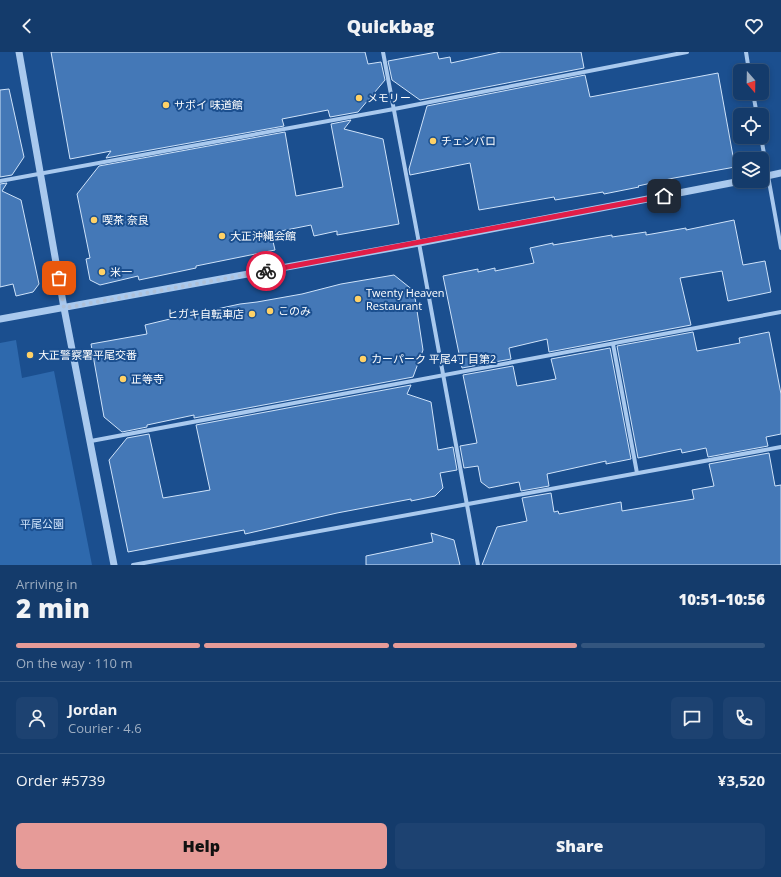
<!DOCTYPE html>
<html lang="en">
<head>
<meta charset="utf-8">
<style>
	body { margin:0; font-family:"Open Sans","Noto Sans JP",sans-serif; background:#1d4271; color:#f1f3f6; height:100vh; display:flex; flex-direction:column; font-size:15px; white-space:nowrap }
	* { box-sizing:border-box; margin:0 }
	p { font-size:13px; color:#9dadc1 }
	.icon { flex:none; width:22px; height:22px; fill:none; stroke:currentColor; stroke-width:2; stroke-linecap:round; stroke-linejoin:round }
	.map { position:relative; height:513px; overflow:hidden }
	.side { display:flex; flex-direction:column; background:#143b6b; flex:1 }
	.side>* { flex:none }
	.needle { width:26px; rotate:160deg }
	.controls { position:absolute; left:733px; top:12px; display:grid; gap:8px }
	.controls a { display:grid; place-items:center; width:36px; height:36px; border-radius:6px; background:#143b6b; box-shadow:0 2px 6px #0003,0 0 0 1px #33557e; font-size:20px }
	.pin { position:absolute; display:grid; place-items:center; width:34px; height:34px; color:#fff; margin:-17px; border-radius:8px; box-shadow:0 2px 6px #0006 }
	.courier { position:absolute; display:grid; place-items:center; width:40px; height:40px; margin:-20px; border:3px solid #e11d48; border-radius:50%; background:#fff; color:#222; box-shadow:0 1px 5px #0007 }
	.headline em { font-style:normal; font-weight:800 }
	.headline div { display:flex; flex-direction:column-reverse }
	.headline { display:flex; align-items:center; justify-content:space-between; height:68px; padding:0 16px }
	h1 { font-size:26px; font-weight:800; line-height:30px }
	.bar { display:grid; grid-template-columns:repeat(4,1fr); gap:6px 4px; align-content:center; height:48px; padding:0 16px }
	.bar i { height:5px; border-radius:3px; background:#33557e }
	.bar .on { background:#e69b98 }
	.bar p { grid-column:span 4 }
	.line { display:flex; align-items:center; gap:10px; padding:0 16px; border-top:1px solid #33557e }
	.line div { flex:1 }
	.round { display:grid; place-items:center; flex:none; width:42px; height:42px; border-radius:6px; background:#1d4271 }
	.cta { display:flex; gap:8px; margin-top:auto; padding:8px 16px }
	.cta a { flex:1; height:46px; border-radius:6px; background:#e69b98; color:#111; font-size:16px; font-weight:800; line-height:46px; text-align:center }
	.cta a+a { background:#1d4271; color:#f1f3f6 }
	header { display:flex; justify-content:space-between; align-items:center; height:52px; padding:0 16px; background:#143b6b; font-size:18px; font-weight:800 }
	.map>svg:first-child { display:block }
	.green { fill:#2e69ad }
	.building { fill:#4478b7; stroke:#cfe3fa }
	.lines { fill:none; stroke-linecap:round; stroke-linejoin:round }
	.minor { stroke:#a9c9ee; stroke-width:4 }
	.tertiary { stroke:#a9c9ee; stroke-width:7 }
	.done { stroke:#afc1d8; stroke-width:4; stroke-dasharray:0 7.2 }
	.route { stroke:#e11d48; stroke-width:5 }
	.poi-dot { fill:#ffd166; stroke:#1b4f8f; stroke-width:1.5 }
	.labels { text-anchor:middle; stroke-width:4; stroke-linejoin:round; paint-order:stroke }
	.poi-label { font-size:11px; fill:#fff; stroke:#1b4f8f; text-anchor:start }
	.park-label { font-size:11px; fill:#cfe3fa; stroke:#1b4f8f }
</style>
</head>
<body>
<header><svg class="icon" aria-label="back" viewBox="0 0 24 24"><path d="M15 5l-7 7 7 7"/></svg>Quickbag<svg class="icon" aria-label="heart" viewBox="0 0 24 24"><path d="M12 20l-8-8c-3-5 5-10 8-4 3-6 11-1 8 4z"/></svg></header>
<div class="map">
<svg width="781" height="513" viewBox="0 0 781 513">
	<rect width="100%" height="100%" fill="#1b4f8f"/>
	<!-- green -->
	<polygon class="green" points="16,288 22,326 54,319 92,513 0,513 0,291"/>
	<!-- building -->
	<g class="building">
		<polygon points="51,0 365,0 368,12 381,10 385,28 358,60 330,65 328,58 282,67 284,74 106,106 111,99 70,107"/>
		<polygon points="437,0 439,7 450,5 451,11 501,0 581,0 584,16 420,48 392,28 388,9"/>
		<polygon points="718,21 735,115 674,126 638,134 639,135 604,142 603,140 555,148 554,145 479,158 470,111 410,123 409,117 427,54 585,23 590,45"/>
		<polygon points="9,37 24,105 12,123 0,125 0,38"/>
		<polygon points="351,68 344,77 383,87 399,172 337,183 337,179 314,184 311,173 271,181 275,198 196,214 196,216 139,228 138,224 100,233 90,228 86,207 90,206 77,142 99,114 285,80 296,144 343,135 331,72"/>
		<polygon points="7,131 2,139 21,148 39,232 33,240 16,244 13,232 0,235 0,132"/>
		<polygon points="734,168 743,213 765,209 771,240 728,249 722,219 680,226 691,273 549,300 547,287 509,296 511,307 462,316 443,224 478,217 478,220 495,216 495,219 534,211 530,196 553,191 553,193 612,183 612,185 646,180 646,183 686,176 686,178"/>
		<polygon points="394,223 414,239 423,298 413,325 194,366 194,363 147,373 147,375 122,380 104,365 91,292 147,282 145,273 170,267 240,252 257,250 302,242 341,232"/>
		<polygon points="693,280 697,299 740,291 739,286 769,280 781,342 781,382 766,385 768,394 708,405 706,396 682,401 681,397 638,406 617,294"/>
		<polygon points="610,296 631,407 606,412 606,409 547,422 549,434 521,439 519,430 489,436 481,430 478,414 464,416 460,394 477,391 463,323 513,314 517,334 556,327 551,307"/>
		<polygon points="411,333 407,342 431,350 438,398 453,395 457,418 440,421 443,436 435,444 411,449 411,447 337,461 245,482 244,478 128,500 109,408 127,386 149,382 163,446 210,438 196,373"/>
		<polygon points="769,401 775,434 781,433 781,513 482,513 497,475 527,469 522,446 551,441 554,460 558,459 559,462 621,450 622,459 694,447 692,438 714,434 709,412"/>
		<polygon points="431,481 454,488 460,513 366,513 366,504 433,490"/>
	</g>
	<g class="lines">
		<!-- minor -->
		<g class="minor">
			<polyline points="383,0 419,191 478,513"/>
			<polyline points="746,0 749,19"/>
			<polyline points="753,41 757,63"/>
			<polyline points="761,85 781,196"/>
			<polyline points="0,129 394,57 687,0"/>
			<polyline points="613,292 637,421"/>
			<polyline points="91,389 781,260"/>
			<polyline points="133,513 781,395"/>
		</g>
		<!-- tertiary -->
		<g class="tertiary">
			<polyline points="19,0 64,256 114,513"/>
			<polyline points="762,125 781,121"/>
			<polyline points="0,267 419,191 741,129"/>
		</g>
	</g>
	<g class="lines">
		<!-- done -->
		<polyline class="done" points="59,226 64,256 266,219"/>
		<!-- route -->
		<polyline class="route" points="266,219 664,144"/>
	</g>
	<!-- markers -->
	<g class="poi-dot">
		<circle cx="359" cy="46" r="4"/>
		<circle cx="166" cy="53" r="4"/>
		<circle cx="433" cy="89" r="4"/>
		<circle cx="94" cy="168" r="4"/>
		<circle cx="222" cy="184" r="4"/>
		<circle cx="102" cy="220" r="4"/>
		<circle cx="358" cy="247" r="4"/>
		<circle cx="270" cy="259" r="4"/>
		<circle cx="252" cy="262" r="4"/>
		<circle cx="30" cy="303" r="4"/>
		<circle cx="363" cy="307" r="4"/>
		<circle cx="123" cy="327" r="4"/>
	</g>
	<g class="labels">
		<!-- poi labels -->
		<g class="poi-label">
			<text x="367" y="50">メモリー</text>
			<text x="174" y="57">サボイ 味道館</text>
			<text x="441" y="93">チェンバロ</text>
			<text x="102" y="172">喫茶 奈良</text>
			<text x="230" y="188">大正沖縄会館</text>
			<text x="110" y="224">米一</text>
			<text x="366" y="245">Twenty Heaven<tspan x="366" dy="13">Restaurant</tspan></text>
			<text x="278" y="263">このみ</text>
			<text x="244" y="266" text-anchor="end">ヒガキ自転車店</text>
			<text x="38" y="307">大正警察署平尾交番</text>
			<text x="371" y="311">カーパーク 平尾4丁目第2</text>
			<text x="131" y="331">正等寺</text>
		</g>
		<!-- park labels -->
		<g class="park-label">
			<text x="42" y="476">平尾公園</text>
		</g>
	</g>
</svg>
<div class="controls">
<a><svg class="needle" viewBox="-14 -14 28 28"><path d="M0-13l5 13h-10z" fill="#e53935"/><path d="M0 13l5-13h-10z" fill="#9dadc1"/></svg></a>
<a><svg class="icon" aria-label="locate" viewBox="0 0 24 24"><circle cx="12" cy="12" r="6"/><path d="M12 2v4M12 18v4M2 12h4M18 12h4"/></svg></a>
<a><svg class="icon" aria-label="layers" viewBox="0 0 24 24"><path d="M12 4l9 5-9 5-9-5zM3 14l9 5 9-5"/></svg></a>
</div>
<div class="pin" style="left:59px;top:226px;background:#ea580c"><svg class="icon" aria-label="bag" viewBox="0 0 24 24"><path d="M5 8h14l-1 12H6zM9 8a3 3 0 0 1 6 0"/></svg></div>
<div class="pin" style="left:664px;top:144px;background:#1f2937"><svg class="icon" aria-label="home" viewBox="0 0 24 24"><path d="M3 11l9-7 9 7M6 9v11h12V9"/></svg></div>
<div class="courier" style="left:266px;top:219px"><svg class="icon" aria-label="bike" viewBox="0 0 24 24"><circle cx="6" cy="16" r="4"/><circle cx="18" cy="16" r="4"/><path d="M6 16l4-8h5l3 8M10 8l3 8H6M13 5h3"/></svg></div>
</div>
<section class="side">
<div class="headline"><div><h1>2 min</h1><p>Arriving in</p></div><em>10:51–10:56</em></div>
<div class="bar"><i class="on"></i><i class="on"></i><i class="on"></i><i></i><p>On the way · 110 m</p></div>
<div class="line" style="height:72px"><a class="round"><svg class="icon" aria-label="person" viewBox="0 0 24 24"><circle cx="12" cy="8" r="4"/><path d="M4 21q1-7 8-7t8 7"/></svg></a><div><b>Jordan</b><p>Courier · 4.6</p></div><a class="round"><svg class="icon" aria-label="chat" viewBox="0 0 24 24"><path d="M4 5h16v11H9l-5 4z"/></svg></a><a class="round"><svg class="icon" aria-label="phone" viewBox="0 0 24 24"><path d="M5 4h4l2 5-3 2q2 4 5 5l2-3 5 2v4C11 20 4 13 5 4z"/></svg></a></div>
<div class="line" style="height:52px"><div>Order #5739</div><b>¥3,520</b></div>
<div class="cta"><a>Help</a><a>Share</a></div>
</section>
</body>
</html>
